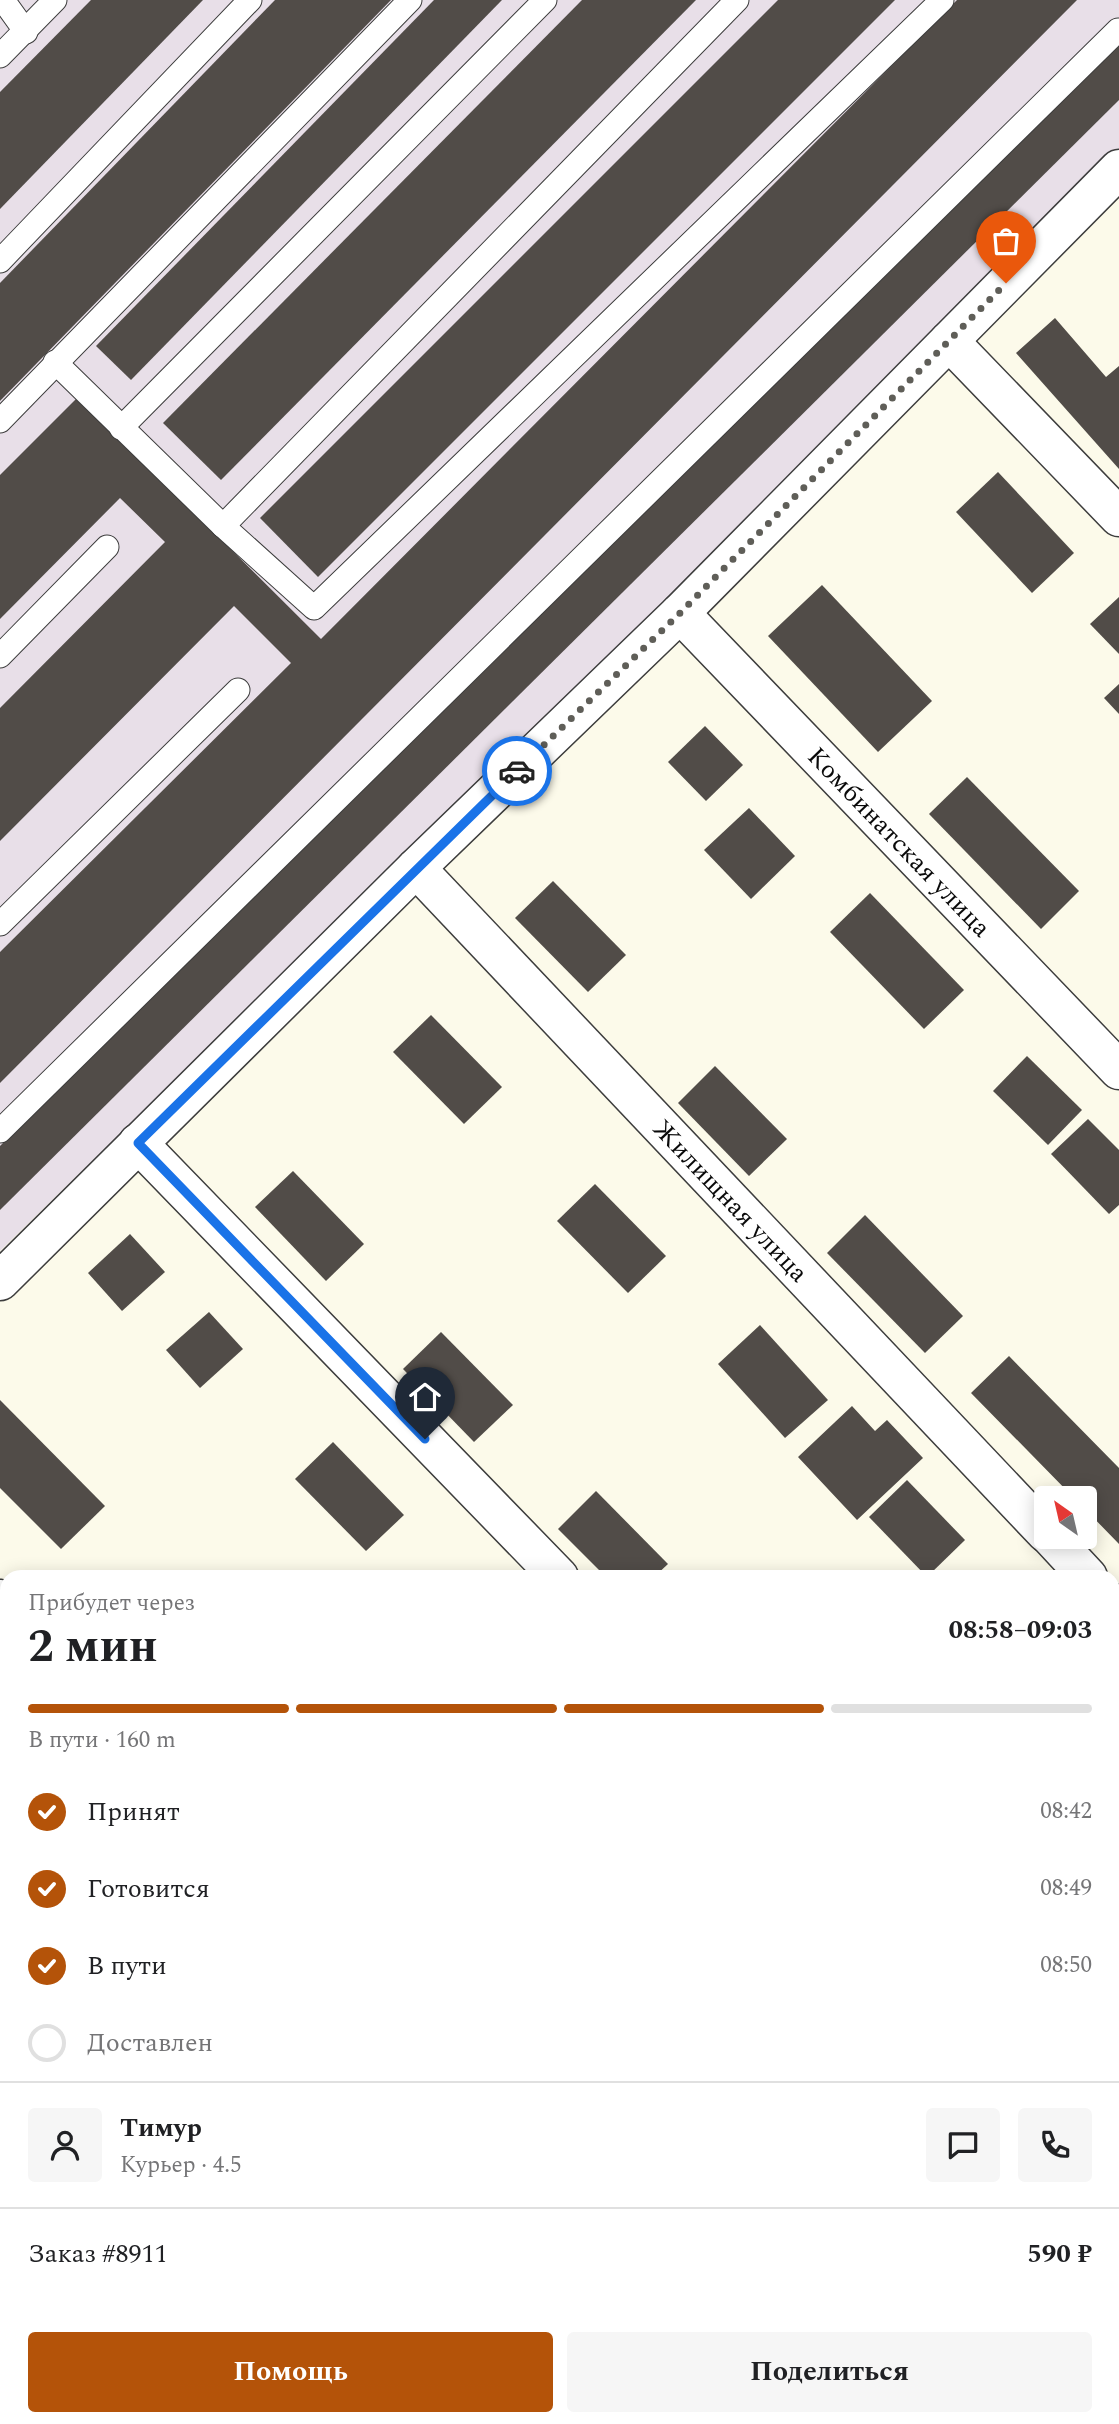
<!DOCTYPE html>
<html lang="ru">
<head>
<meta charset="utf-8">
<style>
	body { margin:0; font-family:Spectral,serif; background:#f6f6f6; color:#202124; height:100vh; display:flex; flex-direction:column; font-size:26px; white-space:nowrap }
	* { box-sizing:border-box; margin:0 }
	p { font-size:23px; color:#757577 }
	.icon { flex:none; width:38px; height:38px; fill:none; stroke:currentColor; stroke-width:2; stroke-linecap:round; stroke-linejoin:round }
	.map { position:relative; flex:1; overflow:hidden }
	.panel { position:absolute; left:0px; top:1570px; width:1120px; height:856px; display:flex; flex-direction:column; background:#fff; border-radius:21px 21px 0 0; box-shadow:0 4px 18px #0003 }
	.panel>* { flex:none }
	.needle { width:46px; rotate:326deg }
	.fabs { position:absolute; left:1034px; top:1486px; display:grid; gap:14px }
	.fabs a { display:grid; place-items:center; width:63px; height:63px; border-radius:7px; background:#fff; box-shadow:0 4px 18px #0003; font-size:35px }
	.pin { position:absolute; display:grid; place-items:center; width:60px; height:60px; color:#fff; margin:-72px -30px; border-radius:50% 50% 50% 0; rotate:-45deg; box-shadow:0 0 7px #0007 }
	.pin .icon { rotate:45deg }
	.courier { position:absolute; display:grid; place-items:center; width:70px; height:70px; margin:-35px; border:5px solid #1a73e8; border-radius:50%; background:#fff; color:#222; box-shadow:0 2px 9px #0007 }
	.overview em { font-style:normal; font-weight:700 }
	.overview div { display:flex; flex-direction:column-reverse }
	.overview { display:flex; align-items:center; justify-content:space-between; height:119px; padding:0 28px }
	h1 { font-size:46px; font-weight:700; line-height:52px }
	.bar { display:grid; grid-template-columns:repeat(4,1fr); gap:10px 7px; align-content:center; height:84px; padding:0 28px }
	.bar i { height:9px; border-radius:5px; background:#e0e0e0 }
	.bar .active { background:#b45309 }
	.bar p { grid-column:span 4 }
	.line { display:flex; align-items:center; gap:18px; padding:0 28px; border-top:2px solid #e0e0e0 }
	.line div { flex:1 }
	.round { display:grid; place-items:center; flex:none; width:74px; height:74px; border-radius:7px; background:#f6f6f6 }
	ol { padding:0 28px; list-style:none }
	li { display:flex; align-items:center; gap:21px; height:77px }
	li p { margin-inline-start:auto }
	li .icon { padding:7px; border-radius:50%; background:#b45309; color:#fff; stroke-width:4 }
	li:last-child { color:#757577 }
	li i { width:38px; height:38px; border:4px solid #e0e0e0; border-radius:50% }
	.action { display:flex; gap:14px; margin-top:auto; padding:14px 28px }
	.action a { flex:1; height:80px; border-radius:7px; background:#b45309; color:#fff; font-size:28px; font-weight:700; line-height:80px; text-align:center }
	.action a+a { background:#f6f6f6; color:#202124 }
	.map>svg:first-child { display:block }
	.industrial { fill:#e8dfe8 }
	.building { fill:#514c48 }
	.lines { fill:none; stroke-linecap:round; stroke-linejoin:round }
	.lane-casing { stroke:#3d3d3d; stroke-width:25 }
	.street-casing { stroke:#3d3d3d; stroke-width:41 }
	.lane { stroke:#fff; stroke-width:23 }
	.street { stroke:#fff; stroke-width:38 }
	.done { stroke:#5f5e58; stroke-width:7; stroke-dasharray:0 12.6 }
	.route { stroke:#1a73e8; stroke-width:9 }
	.labels { text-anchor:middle; stroke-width:7; stroke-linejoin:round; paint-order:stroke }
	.street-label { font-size:26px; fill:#0a0a0a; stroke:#fff }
</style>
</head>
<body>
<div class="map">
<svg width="1119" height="2424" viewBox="0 0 1119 2424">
	<rect width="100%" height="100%" fill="#fcfaea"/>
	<!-- industrial -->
	<polygon class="industrial" points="0,0 1119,0 1119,155 0,1251"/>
	<!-- building -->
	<g class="building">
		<polygon points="91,0 203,0 0,209 0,92"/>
		<polygon points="275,0 391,0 0,401 0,283"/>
		<polygon points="434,0 502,0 131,380 96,346"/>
		<polygon points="582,0 696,0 221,480 163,423"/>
		<polygon points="778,0 895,0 318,577 260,518"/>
		<polygon points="957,0 1077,0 0,1083 0,952 291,663 234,606 0,841 0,708 165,542 120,498 0,619 0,475 78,397 321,639"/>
		<polygon points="1119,36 1119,100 0,1210 0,1146"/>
		<polygon points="1055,318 1106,377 1119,366 1119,469 1016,353"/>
		<polygon points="998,472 1074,553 1032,593 956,512"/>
		<polygon points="822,585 932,701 878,752 768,636"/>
		<polygon points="1119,597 1119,654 1090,624"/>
		<polygon points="1119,684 1119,714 1104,698"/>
		<polygon points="705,726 743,765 706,801 668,762"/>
		<polygon points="967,777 1079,891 1041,929 929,814"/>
		<polygon points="749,808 795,856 751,899 704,850"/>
		<polygon points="553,881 626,955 588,992 515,918"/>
		<polygon points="870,893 964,990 924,1029 830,932"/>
		<polygon points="431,1015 502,1087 464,1124 393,1052"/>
		<polygon points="1027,1056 1082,1110 1048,1145 993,1091"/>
		<polygon points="715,1066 787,1139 749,1176 678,1103"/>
		<polygon points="1088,1119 1119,1150 1119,1205 1109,1214 1051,1154"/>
		<polygon points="293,1171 364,1244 326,1281 255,1207"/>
		<polygon points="595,1184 666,1256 628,1293 557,1221"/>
		<polygon points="865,1215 963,1316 925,1353 827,1253"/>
		<polygon points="130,1234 165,1272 122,1311 88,1273"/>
		<polygon points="209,1312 243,1349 200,1388 166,1350"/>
		<polygon points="760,1325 828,1400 785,1438 718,1364"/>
		<polygon points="441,1332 513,1405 474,1442 403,1369"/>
		<polygon points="1009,1356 1119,1468 1119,1544 1085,1509 1085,1498 1074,1498 971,1393"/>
		<polygon points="0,1400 105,1506 61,1549 0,1488"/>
		<polygon points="852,1406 875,1431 887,1420 923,1458 857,1520 798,1457"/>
		<polygon points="333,1442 404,1515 366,1551 295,1479"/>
		<polygon points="907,1480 965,1540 927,1577 869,1517"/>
		<polygon points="596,1491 668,1564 654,1577 606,1577 558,1529"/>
		<polygon points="0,1656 7,1663 7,1780 0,1773"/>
		<polygon points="1113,1703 1119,1709 1119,1748 1113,1754"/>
		<polygon points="1113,2034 1119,2041 1119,2055 1113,2061"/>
		<polygon points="0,2127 7,2134 7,2148 0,2155"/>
		<polygon points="299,2418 413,2418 407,2424 293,2424"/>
	</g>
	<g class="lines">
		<defs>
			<g id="lane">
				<polyline points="3,0 26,32"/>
				<polyline points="0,56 55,0"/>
				<polyline points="0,261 250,0"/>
				<polyline points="55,362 223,526 314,608 942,0"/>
				<polyline points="0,421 410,0"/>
				<polyline points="121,428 545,0"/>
				<polyline points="223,526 737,0"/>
				<polyline points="0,656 107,547"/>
				<polyline points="0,924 238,690"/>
				<polyline points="0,1131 1118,30"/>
			</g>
			<g id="street">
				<polyline points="949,341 1119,517"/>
				<path id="s1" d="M 680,613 L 1119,1070"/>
				<path id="s2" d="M 416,868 L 1046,1533"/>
				<polyline points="138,1143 559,1577"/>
				<polyline points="0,1281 416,868 680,613 1119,169"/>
				<polyline points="1050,1536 1088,1577"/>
				<polyline points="0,1599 7,1607"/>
				<polyline points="1113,1603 1119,1609"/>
				<polyline points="1113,2146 1119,2152"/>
				<polyline points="0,2271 7,2279"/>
				<polyline points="754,2418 759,2424"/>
				<polyline points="111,2424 116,2418"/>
			</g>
		</defs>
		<!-- lane casing -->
		<use href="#lane" class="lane-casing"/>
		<!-- street casing -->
		<use href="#street" class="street-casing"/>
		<!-- lane -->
		<use href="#lane" class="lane"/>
		<!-- street -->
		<use href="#street" class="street"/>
	</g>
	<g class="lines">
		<!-- done -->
		<polyline class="done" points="517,771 680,613 1006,283"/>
		<!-- route -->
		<polyline class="route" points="425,1439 138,1143 517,771"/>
	</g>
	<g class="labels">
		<!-- street labels -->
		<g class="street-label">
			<text dy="9" stroke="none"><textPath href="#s1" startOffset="317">Комбинатская улица</textPath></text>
			<text dy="9" stroke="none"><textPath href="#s2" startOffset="458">Жилищная улица</textPath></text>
		</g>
	</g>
</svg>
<div class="fabs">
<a><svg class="needle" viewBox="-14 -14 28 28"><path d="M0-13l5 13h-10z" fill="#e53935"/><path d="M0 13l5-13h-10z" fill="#757577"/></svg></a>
</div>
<div class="pin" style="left:1006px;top:283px;background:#ea580c"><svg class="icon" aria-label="bag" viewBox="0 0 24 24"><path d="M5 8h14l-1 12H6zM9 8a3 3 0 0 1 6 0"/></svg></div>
<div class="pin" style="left:425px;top:1439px;background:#1f2937"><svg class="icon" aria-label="home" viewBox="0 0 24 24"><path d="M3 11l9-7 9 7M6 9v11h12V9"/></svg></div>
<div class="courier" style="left:517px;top:771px"><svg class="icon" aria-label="car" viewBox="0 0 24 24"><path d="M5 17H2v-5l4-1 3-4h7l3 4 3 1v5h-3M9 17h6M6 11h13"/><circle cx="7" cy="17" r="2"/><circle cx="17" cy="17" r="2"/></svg></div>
<section class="panel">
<div class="overview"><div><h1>2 мин</h1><p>Прибудет через</p></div><em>08:58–09:03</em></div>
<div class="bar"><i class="active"></i><i class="active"></i><i class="active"></i><i></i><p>В пути · 160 m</p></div>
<ol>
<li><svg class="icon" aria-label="check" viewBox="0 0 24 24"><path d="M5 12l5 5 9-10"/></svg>Принят<p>08:42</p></li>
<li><svg class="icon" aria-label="check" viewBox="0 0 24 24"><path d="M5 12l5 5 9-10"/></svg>Готовится<p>08:49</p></li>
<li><svg class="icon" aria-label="check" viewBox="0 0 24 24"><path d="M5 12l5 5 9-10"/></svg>В пути<p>08:50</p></li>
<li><i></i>Доставлен</li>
</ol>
<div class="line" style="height:126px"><a class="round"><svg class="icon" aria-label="person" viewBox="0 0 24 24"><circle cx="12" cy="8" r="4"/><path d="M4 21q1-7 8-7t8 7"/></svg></a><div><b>Тимур</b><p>Курьер · 4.5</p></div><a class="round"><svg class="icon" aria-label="chat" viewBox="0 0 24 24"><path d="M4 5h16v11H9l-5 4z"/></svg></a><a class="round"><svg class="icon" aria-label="phone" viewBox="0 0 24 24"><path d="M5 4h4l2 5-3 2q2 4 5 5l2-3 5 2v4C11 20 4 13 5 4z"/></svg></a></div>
<div class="line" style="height:91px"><div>Заказ #8911</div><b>590 ₽</b></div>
<div class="action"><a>Помощь</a><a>Поделиться</a></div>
</section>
</div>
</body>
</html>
